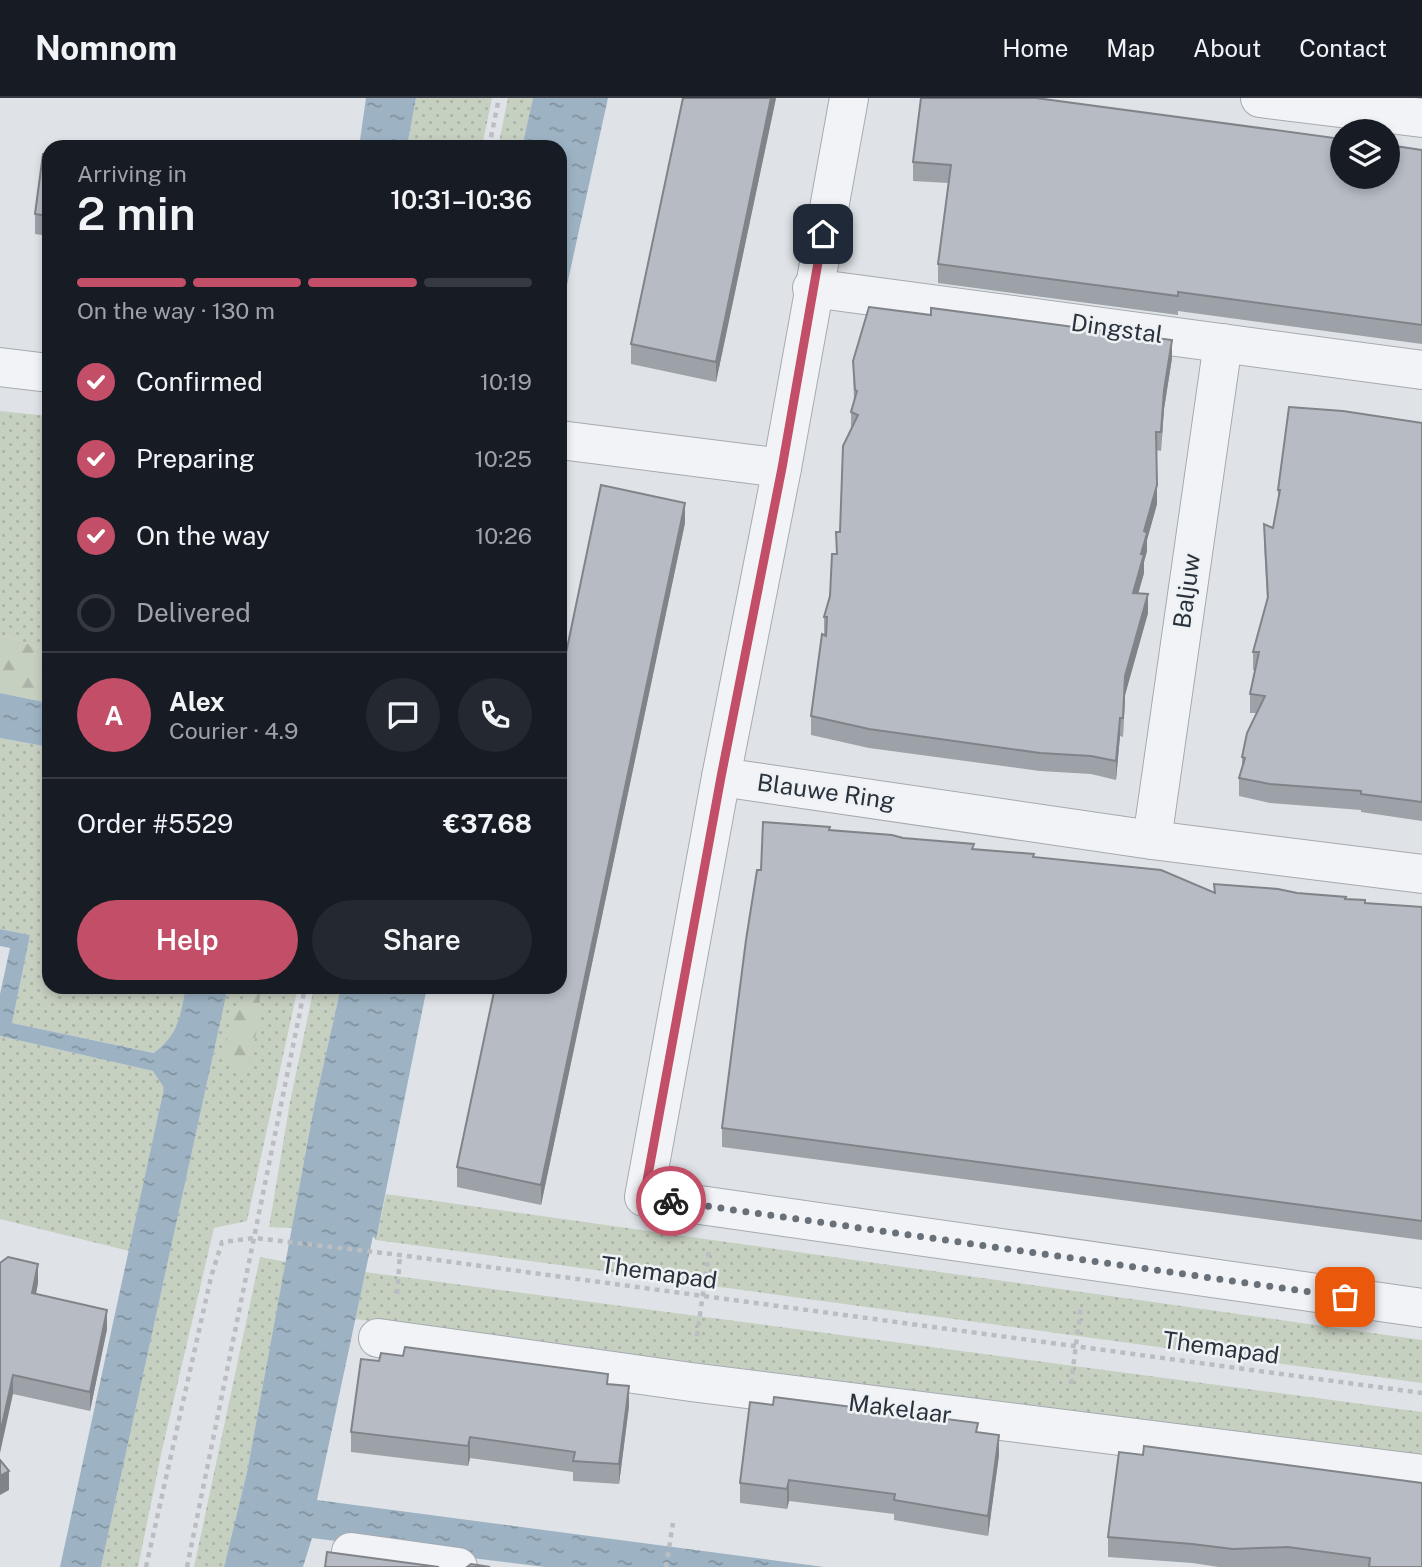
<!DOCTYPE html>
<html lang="en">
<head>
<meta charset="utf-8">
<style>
	body { margin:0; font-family:"Public Sans",sans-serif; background:#242831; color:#f1f3f6; height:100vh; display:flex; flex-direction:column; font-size:26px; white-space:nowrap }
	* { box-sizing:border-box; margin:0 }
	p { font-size:23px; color:#9ea1a6 }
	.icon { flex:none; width:38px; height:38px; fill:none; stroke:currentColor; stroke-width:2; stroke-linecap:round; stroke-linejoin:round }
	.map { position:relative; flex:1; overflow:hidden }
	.panel { position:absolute; left:42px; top:42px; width:525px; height:854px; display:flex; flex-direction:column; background:#171b24; border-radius:21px; box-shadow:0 4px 10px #0003 }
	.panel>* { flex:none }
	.tools { position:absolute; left:1330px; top:21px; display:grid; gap:14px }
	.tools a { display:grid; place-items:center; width:70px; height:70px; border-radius:50%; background:#171b24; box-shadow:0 4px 10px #0003; font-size:35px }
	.pin { position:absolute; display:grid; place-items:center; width:60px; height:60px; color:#fff; margin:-30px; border-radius:14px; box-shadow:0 4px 10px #0006 }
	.courier { position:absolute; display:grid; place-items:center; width:70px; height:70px; margin:-35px; border:5px solid #c24e67; border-radius:50%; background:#fff; color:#222; box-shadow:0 2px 9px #0007 }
	.head em { font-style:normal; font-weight:600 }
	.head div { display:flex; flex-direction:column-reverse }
	.head { display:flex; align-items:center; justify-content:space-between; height:119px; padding:0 35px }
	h1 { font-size:46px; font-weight:600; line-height:52px }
	.bar { display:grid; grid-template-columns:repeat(4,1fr); gap:10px 7px; align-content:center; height:84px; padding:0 35px }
	.bar i { height:9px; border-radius:5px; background:#363941 }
	.bar .active { background:#c24e67 }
	.bar p { grid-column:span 4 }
	.line { display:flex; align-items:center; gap:18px; padding:0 35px; border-top:2px solid #363941 }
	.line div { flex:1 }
	.round { display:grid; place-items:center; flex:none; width:74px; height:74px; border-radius:37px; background:#242831 }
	ol { padding:0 35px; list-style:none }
	li { display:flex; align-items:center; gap:21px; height:77px }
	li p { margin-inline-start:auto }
	li .icon { padding:7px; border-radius:50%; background:#c24e67; color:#fff; stroke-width:4 }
	li:last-child { color:#9ea1a6 }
	li i { width:38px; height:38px; border:4px solid #363941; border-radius:50% }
	.action { display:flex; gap:14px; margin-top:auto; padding:14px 35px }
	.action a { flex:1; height:80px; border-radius:42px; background:#c24e67; color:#fff; font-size:28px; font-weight:600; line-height:80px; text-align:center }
	.action a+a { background:#242831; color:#f1f3f6 }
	header { display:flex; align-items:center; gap:42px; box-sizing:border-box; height:98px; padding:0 35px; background:#171b24; border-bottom:2px solid #363941 }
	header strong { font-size:33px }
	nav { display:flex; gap:38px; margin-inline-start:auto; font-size:24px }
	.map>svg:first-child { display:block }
	.grass { fill:url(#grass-dots) }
	.forest { fill:url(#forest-firs) }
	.water { fill:url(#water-ripples) }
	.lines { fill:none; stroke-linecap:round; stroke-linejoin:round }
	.minor-casing { stroke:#a5aab1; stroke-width:40 }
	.path { stroke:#babdc2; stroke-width:4.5; stroke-dasharray:5 5; stroke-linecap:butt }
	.minor { stroke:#f2f3f6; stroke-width:38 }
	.wall { fill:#9da2a9 }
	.shaded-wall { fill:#808489 }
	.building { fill:#b7bcc4; stroke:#808489; stroke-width:2 }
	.done { stroke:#697078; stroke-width:7; stroke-dasharray:0 12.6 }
	.route { stroke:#c24e67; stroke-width:9 }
	.labels { text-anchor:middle; stroke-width:5; stroke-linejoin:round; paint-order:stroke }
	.street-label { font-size:24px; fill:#2a323d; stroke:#eff2f5 }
</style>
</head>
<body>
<header>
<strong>Nomnom</strong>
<nav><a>Home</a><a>Map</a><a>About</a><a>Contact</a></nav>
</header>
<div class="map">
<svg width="1422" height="1469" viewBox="0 0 1422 1469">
	<defs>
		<pattern id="grass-dots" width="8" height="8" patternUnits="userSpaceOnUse" patternTransform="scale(1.75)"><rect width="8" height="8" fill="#c6d0c1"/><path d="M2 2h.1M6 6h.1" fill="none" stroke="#aab3a7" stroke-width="1.8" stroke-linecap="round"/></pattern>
		<pattern id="forest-firs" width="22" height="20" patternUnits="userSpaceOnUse" patternTransform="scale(1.75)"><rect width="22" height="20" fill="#c6d0c1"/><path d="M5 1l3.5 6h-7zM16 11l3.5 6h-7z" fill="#aab3a7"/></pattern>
		<pattern id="water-ripples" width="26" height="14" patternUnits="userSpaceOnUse" patternTransform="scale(1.75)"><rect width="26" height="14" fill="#9db3c4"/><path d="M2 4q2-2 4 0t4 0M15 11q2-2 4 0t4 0" fill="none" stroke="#8092a0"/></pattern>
	</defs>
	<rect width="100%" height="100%" fill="#dfe3e7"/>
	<!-- grass -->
	<g class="grass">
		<polygon points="416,0 492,0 482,49 407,49"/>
		<polygon points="508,0 533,0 522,49 498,49"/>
		<polygon points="0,313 49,318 49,546 39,550 0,536"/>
		<path d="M 0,640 L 49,649 L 49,889 L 186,889 C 180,918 179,936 155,955 L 12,925 L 30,837 L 0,831 Z"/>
		<polygon points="228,889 298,889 247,1123 214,1130 162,1352 138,1469 101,1469"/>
		<polygon points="314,889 341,889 314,1009 292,1130 269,1129 290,1004"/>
		<polygon points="0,938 153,973 164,990 129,1153 0,1121"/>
		<polygon points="386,1096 1422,1242 1422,1285 376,1142"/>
		<polygon points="260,1159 286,1164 247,1374 224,1469 194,1469"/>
		<polygon points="365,1174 1422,1314 1422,1357 355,1221"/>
	</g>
	<!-- forest -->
	<g class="forest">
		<polygon points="0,536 39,550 49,546 49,605 0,595"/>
		<polygon points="260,889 259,924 247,974 224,965 231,912"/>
	</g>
	<!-- water -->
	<g class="water">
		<polygon points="366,0 416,0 407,49 359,49"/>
		<polygon points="533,0 608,0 560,219 560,49 522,49"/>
		<polygon points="0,595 49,605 49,649 0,640"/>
		<path d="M 0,831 L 30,837 L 12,925 L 154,955 C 179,936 180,918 186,889 L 228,889 L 101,1469 L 60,1469 L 164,990 L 153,973 L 0,938 L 0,896 L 10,850 L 0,848 Z"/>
		<polygon points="341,889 427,889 376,1142 373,1138 317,1402 824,1469 545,1469 312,1440 303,1469 224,1469 247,1374 314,1009"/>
	</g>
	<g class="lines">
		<defs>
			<g id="minor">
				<polyline points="1260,0 1422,20"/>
				<polyline points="812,190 1422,272"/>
				<polyline points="0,269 49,275"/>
				<polyline points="560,342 782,370 721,679 1152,742 1422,776"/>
				<polyline points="782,370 849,0"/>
				<polyline points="721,679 644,1099 1422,1210"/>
				<polyline points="1152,742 1223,245"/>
				<polyline points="378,1240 691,1284 1422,1376"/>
				<polyline points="351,1454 458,1469"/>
			</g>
		</defs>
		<!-- minor casing -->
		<use href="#minor" class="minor-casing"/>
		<!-- path -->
		<g class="path">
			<polyline points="489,49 499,0"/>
			<polyline points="397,1196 400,1157"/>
			<polyline points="697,1238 709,1153"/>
			<polyline points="1071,1286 1081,1207"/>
			<polyline points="146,1469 211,1179 222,1144 255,1140 400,1157 1422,1295"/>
			<polyline points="187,1469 305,889"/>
			<polyline points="666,1469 673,1425"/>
		</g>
		<!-- minor -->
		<use href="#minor" class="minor"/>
	</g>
	<!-- wall -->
	<g class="wall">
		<polygon points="776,0 716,284 631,266 631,246"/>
		<polygon points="1422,52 1422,246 1178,213 1178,217 938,185 938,166 948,85 913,83 913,64"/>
		<polygon points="49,56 49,138 35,136 35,116"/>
		<polygon points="1172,260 1164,311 1161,353 1156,352 1157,406 1147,442 1147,453 1144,464 1144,475 1138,496 1148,515 1125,597 1123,639 1120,638 1116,682 1091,676 1040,673 869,650 811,637 811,618 824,537 824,519 830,498 836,456 836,434 840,434 851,331 851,314 854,305 853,263"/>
		<polygon points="1422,325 1422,723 1361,714 1361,712 1270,705 1239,698 1239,680 1242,670 1242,659 1256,615 1250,615 1250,596 1255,572 1253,572 1253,554 1267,502 1264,445 1264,426 1273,430 1278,405 1278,392"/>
		<polygon points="685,425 541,1107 457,1089 457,1069"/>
		<polygon points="830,732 903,740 974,752 1034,759 1214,795 1297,795 1346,801 1365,805 1422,809 1422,1142 722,1049 722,1030 761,772"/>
		<polygon points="0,1165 38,1185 36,1196 107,1231 90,1313 13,1296"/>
		<polygon points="608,1286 629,1308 619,1386 573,1383 573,1374 470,1360 468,1368 351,1354 351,1334"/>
		<polygon points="978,1334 999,1357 988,1438 894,1422 894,1416 789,1403 787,1411 740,1405 740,1385"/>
		<polygon points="1119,1354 1422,1469 1219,1469 1192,1465 1108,1459 1108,1439"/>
	</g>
	<!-- shaded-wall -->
	<g class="shaded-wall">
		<polygon points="771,0 776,0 716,284 716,264"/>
		<polygon points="1172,242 1172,260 1164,311 1161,353 1164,292"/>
		<polygon points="1157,387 1157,406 1147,442 1147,453 1144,464 1144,475 1133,514 1133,495 1144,433"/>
		<polygon points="685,405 685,425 541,1107 541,1087"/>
		<polygon points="1148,496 1148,515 1125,597 1123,639 1125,578"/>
		<polygon points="1120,620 1120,638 1116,682 1116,663"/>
		<polygon points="38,1166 38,1185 32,1214 32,1195"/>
		<polygon points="107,1212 107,1231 90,1313 90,1294"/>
		<polygon points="13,1277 13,1296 0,1355 0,1336"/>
		<polygon points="629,1288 629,1308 619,1386 619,1366"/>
		<polygon points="999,1337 999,1357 988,1438 988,1418"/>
		<polygon points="470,1339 470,1360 468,1368 468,1348"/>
		<polygon points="9,1373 9,1392 0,1397 0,1378"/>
		<polygon points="789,1382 789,1403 787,1411 787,1391"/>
	</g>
	<!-- building -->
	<g class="building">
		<polygon points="683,0 771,0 716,264 631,246"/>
		<polygon points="921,0 1036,0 1342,41 1342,79 1388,79 1388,47 1422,52 1422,227 1178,194 1178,198 938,166 951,67 913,64"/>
		<polygon points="43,56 49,56 49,118 35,116"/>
		<polygon points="869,209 931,217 931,210 1172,242 1164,292 1161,334 1156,334 1157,387 1144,433 1147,435 1141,456 1144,456 1133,495 1148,496 1125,578 1123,620 1120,620 1116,663 1091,658 1040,655 869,631 811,618 822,536 826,538 827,519 824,519 830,498 832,456 837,456 836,434 840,434 843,348 858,317 851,314 857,293 855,292 853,263"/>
		<polygon points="1289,309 1343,313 1422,325 1422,704 1361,696 1361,693 1270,686 1239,680 1245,660 1242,659 1247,635 1265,598 1250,596 1259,554 1253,554 1268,499 1264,426 1273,430 1280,392 1278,392"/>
		<polygon points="601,387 685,405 541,1087 457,1069 495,889 560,889 560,584"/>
		<polygon points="763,724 830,729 829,732 892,737 903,740 974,746 972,751 1034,756 1033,759 1161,772 1215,795 1214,786 1278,791 1297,795 1346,799 1345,801 1365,802 1365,805 1422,809 1422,1123 722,1030 746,842 757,772 761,772"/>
		<polygon points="8,1159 38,1166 32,1195 107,1212 90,1294 13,1277 0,1336 0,1165"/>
		<polygon points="405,1249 608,1276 607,1286 629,1288 619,1366 573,1363 575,1354 470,1339 468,1348 351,1334 361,1261 379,1263 381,1255 403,1258"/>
		<polygon points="774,1299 978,1325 976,1334 999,1337 988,1418 894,1402 895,1396 789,1382 787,1391 740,1385 750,1304 773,1307"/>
		<polygon points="1144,1348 1422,1385 1422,1469 1369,1469 1370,1460 1288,1449 1233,1451 1192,1446 1108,1439 1119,1354 1143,1357"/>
		<polygon points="0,1362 9,1373 0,1378"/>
		<polygon points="327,1454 439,1469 325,1469"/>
		<polygon points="471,1466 490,1469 467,1469"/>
	</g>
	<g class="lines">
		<!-- done -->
		<polyline class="done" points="671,1103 1345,1199"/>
		<!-- route -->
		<polyline class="route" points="671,1103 644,1099 721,679 782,370 823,136"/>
	</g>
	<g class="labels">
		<!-- street labels -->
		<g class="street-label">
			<text transform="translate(1117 231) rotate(8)" y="8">Dingstal</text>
			<text transform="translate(1187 493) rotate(-82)" y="8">Baljuw</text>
			<text transform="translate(826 694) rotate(8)" y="8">Blauwe Ring</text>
			<text transform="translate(659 1175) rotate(8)" y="8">Themapad</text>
			<text transform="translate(1221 1250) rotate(8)" y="8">Themapad</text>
			<text transform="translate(900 1311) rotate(7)" y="8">Makelaar</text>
		</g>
	</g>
</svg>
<div class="tools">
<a><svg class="icon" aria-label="layers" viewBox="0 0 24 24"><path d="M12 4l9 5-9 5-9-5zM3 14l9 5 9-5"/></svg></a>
</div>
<div class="pin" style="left:1345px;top:1199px;background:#ea580c"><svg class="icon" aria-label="bag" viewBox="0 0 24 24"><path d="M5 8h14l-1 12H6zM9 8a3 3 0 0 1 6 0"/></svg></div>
<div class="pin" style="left:823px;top:136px;background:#1f2937"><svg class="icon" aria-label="home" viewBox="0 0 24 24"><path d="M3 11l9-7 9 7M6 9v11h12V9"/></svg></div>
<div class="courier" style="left:671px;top:1103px"><svg class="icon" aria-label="bike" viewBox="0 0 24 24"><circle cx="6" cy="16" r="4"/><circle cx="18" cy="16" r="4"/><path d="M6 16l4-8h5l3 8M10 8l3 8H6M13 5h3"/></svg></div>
<section class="panel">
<div class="head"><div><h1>2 min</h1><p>Arriving in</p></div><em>10:31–10:36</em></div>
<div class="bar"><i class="active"></i><i class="active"></i><i class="active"></i><i></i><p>On the way · 130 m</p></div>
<ol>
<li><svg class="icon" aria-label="check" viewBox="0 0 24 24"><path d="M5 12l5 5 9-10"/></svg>Confirmed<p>10:19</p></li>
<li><svg class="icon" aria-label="check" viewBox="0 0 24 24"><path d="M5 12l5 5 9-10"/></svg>Preparing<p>10:25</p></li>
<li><svg class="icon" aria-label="check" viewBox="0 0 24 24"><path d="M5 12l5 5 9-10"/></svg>On the way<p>10:26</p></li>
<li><i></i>Delivered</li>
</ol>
<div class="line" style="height:126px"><b class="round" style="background:#c24e67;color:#fff">A</b><div><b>Alex</b><p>Courier · 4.9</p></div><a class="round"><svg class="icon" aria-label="chat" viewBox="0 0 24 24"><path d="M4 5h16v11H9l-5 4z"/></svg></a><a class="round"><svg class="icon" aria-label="phone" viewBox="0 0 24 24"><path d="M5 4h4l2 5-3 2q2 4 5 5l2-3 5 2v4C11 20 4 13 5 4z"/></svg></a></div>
<div class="line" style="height:91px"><div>Order #5529</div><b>€37.68</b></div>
<div class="action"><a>Help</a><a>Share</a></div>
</section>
</div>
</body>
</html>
